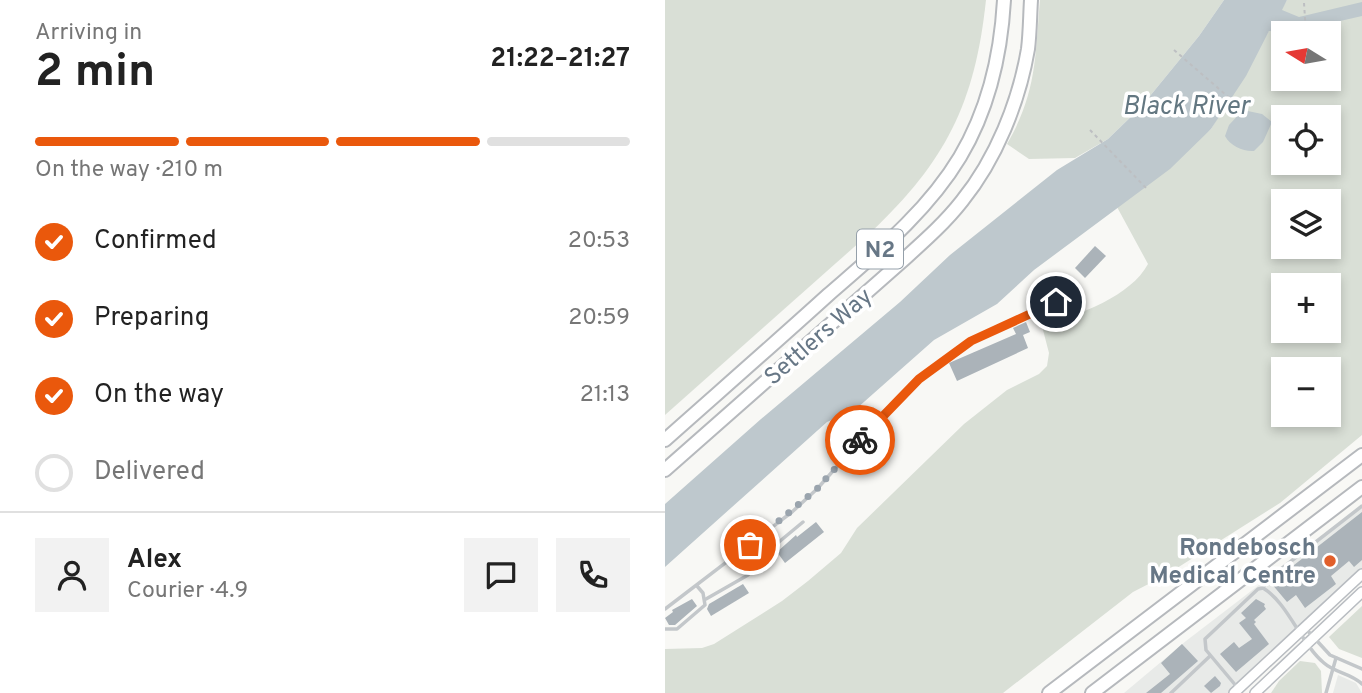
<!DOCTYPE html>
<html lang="en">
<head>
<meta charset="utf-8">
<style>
	body { margin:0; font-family:Overpass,sans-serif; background:#f2f2f2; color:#222; height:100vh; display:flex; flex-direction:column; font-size:26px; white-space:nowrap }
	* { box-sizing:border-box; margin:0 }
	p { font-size:23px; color:#767676 }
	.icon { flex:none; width:38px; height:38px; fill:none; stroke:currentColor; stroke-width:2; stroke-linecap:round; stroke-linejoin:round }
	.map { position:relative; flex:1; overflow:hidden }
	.drawer { display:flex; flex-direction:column; background:#fff; width:665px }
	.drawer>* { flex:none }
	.needle { width:46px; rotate:281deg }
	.fabs { position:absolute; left:606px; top:21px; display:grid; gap:14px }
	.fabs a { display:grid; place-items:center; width:70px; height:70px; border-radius:0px; background:#fff; box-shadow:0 4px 10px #0003; font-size:35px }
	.pin { position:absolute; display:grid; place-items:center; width:60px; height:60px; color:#fff; margin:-30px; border:4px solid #fff; border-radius:50%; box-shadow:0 2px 7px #0007 }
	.courier { position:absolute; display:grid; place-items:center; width:70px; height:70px; margin:-35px; border:5px solid #ea580c; border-radius:50%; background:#fff; color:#222; box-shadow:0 2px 9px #0007 }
	.summary em { font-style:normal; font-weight:700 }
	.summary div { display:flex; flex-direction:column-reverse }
	.summary { display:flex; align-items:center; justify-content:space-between; height:119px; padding:0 35px }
	h1 { font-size:46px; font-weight:700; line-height:52px }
	.bar { display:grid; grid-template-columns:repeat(4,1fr); gap:10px 7px; align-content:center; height:84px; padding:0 35px }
	.bar i { height:9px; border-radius:5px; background:#e0e0e0 }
	.bar .selected { background:#ea580c }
	.bar p { grid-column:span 4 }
	.line { display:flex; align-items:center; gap:18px; padding:0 35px; border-top:2px solid #e0e0e0 }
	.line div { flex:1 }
	.round { display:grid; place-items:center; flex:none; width:74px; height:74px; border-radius:0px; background:#f2f2f2 }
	ol { padding:0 35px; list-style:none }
	li { display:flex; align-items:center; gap:21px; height:77px }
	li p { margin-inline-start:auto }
	li .icon { padding:7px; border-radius:50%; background:#ea580c; color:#fff; stroke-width:4 }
	li:last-child { color:#767676 }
	li i { width:38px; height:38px; border:4px solid #e0e0e0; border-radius:50% }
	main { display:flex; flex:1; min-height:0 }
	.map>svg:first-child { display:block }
	.built { fill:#e8eae8 }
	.grass { fill:#d9dfd6; fill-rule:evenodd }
	.water { fill:#bec8cd }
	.building { fill:#abb3b9 }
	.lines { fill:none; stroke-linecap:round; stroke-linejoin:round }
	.secondary-casing { stroke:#b8bcc1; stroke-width:12 }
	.highway-casing { stroke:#b6b9bd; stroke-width:16 }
	.path { stroke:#bdbfc2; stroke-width:2; stroke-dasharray:3.5 3.5; stroke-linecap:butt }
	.lane { stroke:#c3c7ca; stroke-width:3.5 }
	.secondary { stroke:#fff; stroke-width:9 }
	.highway { stroke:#fff; stroke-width:12 }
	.done { stroke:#9aa4ad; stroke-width:7; stroke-dasharray:0 12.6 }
	.route { stroke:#ea580c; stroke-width:9 }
	.poi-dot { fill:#e15f2b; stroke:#fff; stroke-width:2.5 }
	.labels { text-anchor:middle; stroke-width:7; stroke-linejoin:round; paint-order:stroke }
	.shield { fill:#fff; stroke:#95a0aa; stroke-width:2 }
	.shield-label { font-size:23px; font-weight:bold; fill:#677786 }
	.street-label { font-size:24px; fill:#677786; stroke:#fff }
	.poi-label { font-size:24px; font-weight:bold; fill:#677786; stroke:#fff; text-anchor:end }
	.water-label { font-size:26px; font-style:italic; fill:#637781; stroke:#fff }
</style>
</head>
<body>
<main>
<section class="drawer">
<div class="summary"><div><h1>2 min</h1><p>Arriving in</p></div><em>21:22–21:27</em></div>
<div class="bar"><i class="selected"></i><i class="selected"></i><i class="selected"></i><i></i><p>On the way · 210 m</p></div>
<ol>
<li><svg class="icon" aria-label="check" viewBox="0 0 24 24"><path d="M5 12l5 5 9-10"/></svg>Confirmed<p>20:53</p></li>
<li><svg class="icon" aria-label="check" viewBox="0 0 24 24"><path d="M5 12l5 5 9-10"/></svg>Preparing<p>20:59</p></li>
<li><svg class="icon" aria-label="check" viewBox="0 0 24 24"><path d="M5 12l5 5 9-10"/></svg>On the way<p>21:13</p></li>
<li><i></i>Delivered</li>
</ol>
<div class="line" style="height:126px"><a class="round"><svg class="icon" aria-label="person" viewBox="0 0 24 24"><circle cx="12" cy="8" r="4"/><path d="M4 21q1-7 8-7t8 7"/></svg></a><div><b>Alex</b><p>Courier · 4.9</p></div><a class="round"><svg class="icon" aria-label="chat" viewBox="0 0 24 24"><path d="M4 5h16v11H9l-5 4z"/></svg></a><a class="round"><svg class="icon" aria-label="phone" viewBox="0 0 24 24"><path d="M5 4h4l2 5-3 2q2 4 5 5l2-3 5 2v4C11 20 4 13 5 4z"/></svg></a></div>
</section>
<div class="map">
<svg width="697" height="693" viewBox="0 0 697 693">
	<rect width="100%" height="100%" fill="#f8f8f5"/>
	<!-- built -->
	<g class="built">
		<polygon points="697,506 697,574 569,693 459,693 521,641"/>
		<polygon points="673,675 691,683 697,693 668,693"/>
	</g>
	<!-- grass -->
	<g class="grass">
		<path d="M 0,0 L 321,0 C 310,103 281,161 206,232 L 0,415 Z"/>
		<path d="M 375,0 L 559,0 L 534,36 L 476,107 L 443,139 L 410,158 L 364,159 L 342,144 C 372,92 370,57 375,0 Z"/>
		<path d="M 622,0 L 697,0 L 697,435 L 615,503 L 501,575 L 468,592 L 338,693 L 0,693 L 0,649 L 37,648 L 49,644 L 117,601 L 143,581 L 176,553 L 192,528 L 299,424 L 342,390 L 374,374 L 382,366 L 384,353 L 378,330 L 381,324 C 414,315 466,296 483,264 L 452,207 L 546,129 ZM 618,33 L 663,33 L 663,79 L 618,79 ZM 618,117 L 663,117 L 663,163 L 618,163 ZM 618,201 L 663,201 L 663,247 L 618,247 ZM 618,285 L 663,285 L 663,331 L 618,331 ZM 618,369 L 663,369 L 663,415 L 618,415 Z"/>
		<polygon points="697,606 697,658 674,649 664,637"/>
		<polygon points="635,661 650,663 656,671 657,693 606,693 614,681"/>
	</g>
	<!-- water -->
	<g class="water">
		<polygon points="559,0 622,0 617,10 634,17 697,2 697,16 623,33 604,31 581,76 546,129 505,169 369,270 332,304 269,340 191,409 162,422 0,567 0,504 96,419 235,302 285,255 392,170 443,139 476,107 534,36"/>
		<path d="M 578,110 L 597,114 L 607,122 L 598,142 L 589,151 C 579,152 565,146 560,136 L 564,125 Z"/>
	</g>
	<!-- building -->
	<g class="building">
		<polygon points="430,246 441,256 420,278 410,268"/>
		<polygon points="361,322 365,332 358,335 363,348 292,381 284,363 351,334 348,328"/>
		<polygon points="697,512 697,560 689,567 684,561 666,576 671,584 640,608 631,595 622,602 606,583"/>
		<polygon points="151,522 159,532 120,563 112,552 131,535 132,537"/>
		<polygon points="78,584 84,593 46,616 42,609 44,604"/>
		<polygon points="27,599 32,606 10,625 4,625 0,618 8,612 7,610"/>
		<polygon points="591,599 600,604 599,606 601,609 589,620 591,622 589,624 604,644 571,672 555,654 569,642 574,648 587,639 574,623 581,618 576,613"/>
		<polygon points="517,644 533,661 496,693 481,693 505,674 496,663"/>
		<polygon points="550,676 556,683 555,686 546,693 539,686"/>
	</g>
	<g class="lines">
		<defs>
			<g id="secondary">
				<polyline points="569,693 697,574"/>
				<polyline points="590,693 697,592"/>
			</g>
			<g id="highway">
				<path d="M 0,440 C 54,392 109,344 163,295 C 210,254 262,212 295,157 C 323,110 336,54 339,0"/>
				<path d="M 0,470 L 236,262 C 257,243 279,224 297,201 C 331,159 354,102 363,49 C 365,33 365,16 366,0"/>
				<polyline points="384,693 697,455"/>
				<polyline points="427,693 697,487"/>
			</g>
		</defs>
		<!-- secondary casing -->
		<use href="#secondary" class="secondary-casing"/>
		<!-- highway casing -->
		<use href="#highway" class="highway-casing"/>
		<!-- path -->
		<g class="path">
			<polyline points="639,3 641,33"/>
			<polyline points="509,50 568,101"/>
			<polyline points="425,130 483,190"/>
		</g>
		<!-- lane -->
		<g class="lane">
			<polyline points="598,588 603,579 697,506"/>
			<polyline points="41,599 83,575 97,556 138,522"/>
			<polyline points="0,609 127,512 152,489 223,409 254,379 315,335 364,316 391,302"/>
			<polyline points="0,629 12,629 40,605 38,593 32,586"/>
			<polyline points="641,629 665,655 697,669"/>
			<path d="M 572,687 L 541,650 L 540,639 L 593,589 L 598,588 C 623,603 636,644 659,663 C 670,673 686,673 697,684"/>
			<polyline points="506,693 545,656"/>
			<polyline points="661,693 671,658"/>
		</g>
		<!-- secondary -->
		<use href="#secondary" class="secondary"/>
		<!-- highway -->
		<use href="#highway" class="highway"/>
	</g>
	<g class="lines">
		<!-- done -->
		<polyline class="done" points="85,545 152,489 195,440"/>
		<!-- route -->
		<polyline class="route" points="195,440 254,379 306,341 391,302"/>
	</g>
	<!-- markers -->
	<circle class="poi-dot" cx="665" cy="561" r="7"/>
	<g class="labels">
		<!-- shield labels -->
		<rect class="shield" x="192" y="229.5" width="46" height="39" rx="5"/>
		<g class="shield-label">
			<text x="215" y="257">N2</text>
		</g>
		<!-- street labels -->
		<g class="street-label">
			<text transform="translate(153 336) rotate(-41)" y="8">Settlers Way</text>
		</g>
		<!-- poi labels -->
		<g class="poi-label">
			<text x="651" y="555">Rondebosch<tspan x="651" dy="28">Medical Centre</tspan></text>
		</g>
		<!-- water labels -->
		<g class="water-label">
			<text x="521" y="114">Black River</text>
		</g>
	</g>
</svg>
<div class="fabs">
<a><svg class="needle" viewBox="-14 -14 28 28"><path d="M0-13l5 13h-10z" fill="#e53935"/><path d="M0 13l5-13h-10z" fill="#767676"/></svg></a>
<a><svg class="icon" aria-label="locate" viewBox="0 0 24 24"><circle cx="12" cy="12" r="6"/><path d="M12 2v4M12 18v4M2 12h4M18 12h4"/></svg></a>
<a><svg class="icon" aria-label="layers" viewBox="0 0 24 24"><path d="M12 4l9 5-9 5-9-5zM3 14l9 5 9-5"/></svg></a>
<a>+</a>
<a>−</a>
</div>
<div class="pin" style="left:85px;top:545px;background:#ea580c"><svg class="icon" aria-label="bag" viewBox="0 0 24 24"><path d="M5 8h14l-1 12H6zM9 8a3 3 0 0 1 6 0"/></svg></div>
<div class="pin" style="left:391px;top:302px;background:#1f2937"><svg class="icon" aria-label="home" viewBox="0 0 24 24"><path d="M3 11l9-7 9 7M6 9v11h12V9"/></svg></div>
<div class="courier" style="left:195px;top:440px"><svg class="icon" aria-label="bike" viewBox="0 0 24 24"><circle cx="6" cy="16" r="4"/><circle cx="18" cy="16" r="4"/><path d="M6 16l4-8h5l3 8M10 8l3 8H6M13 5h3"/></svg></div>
</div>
</main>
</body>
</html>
